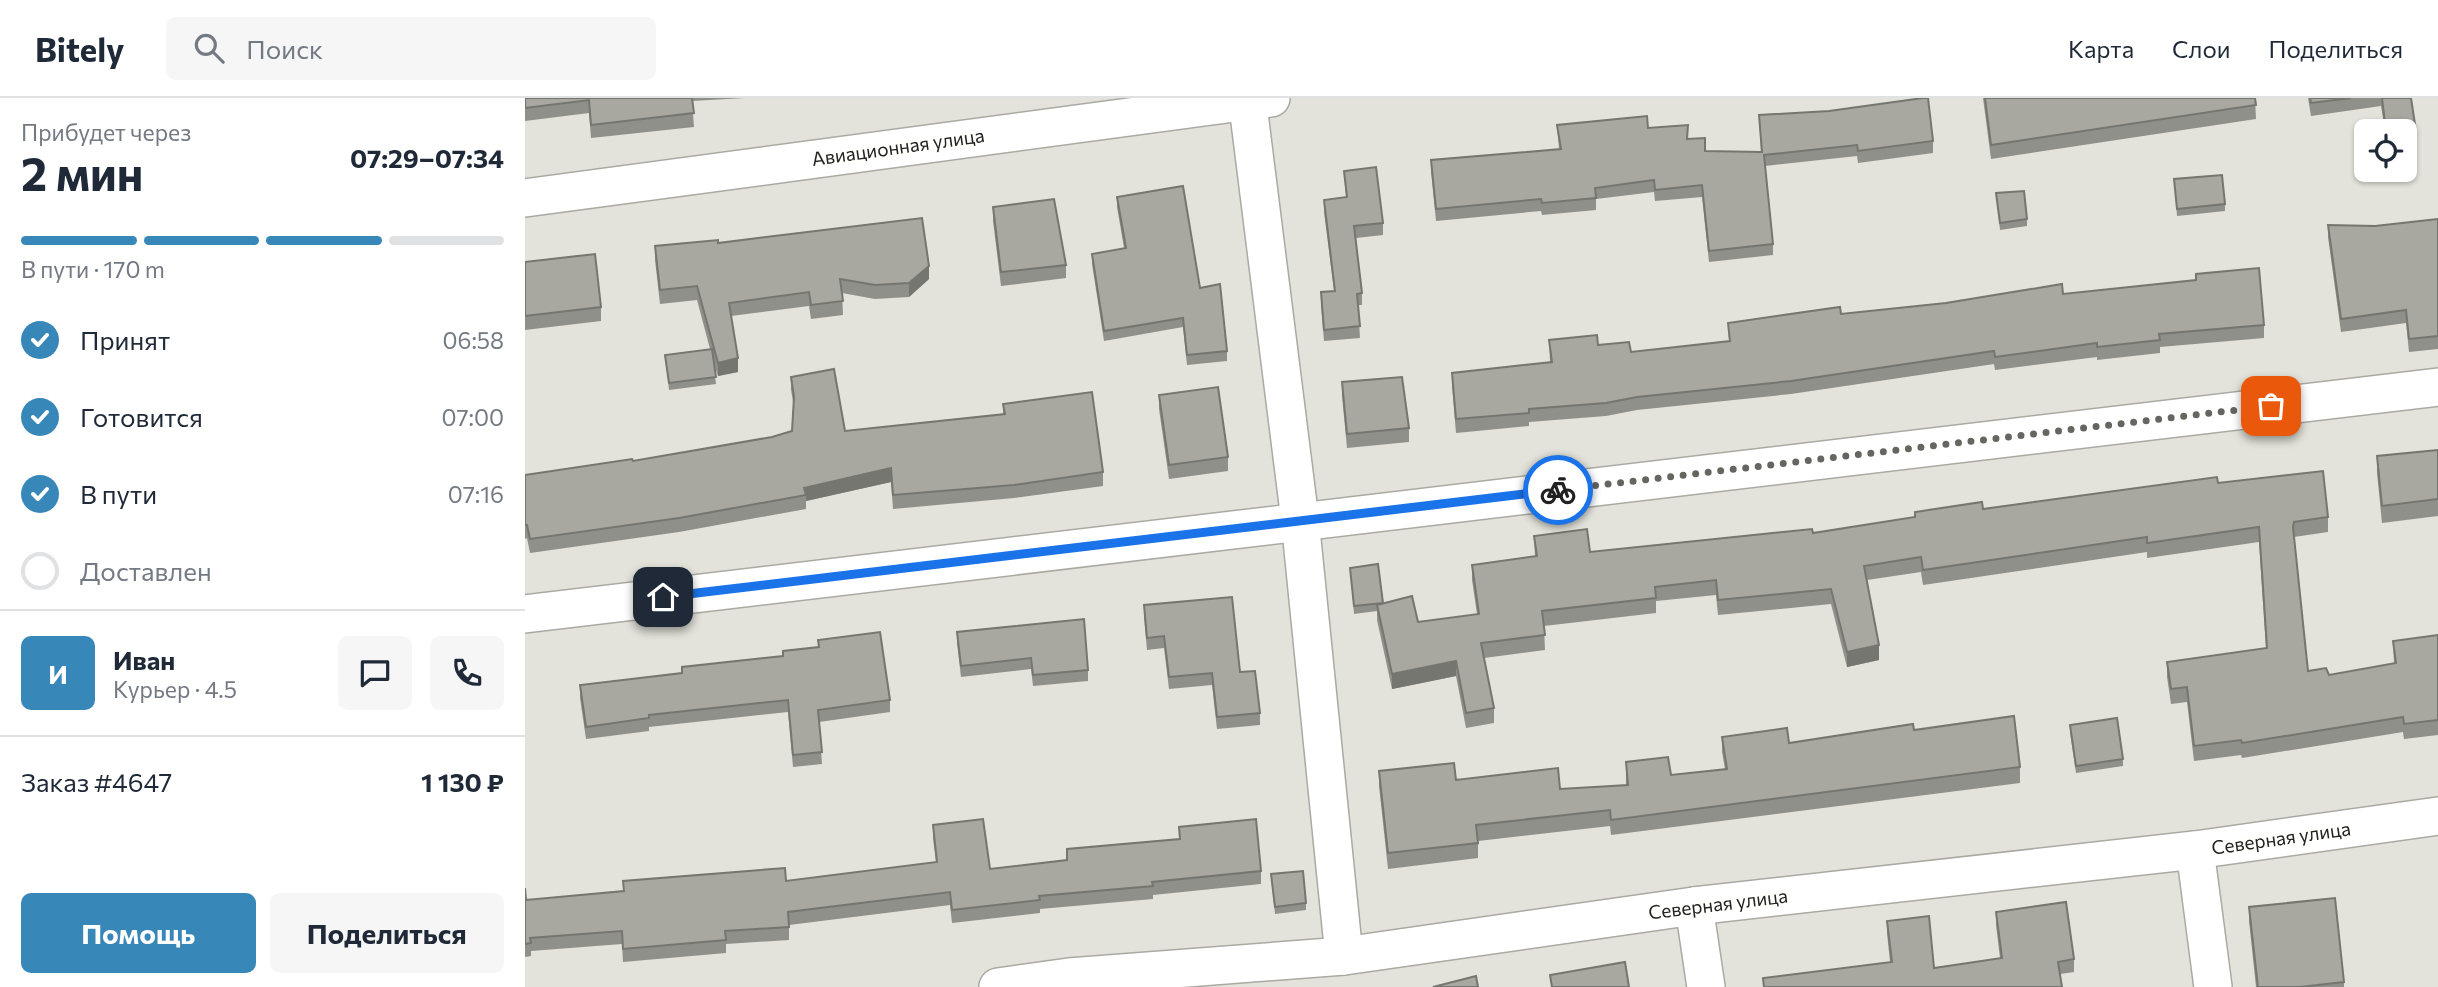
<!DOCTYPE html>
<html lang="ru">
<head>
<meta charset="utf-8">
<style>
	body { margin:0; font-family:Commissioner,sans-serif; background:#f6f6f7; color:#1f2937; height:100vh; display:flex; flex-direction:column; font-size:26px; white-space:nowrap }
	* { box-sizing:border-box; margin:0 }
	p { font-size:23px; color:#747a83 }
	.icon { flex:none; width:38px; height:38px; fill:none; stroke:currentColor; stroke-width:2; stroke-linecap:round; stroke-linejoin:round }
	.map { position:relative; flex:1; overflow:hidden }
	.panel { display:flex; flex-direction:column; background:#fff; width:525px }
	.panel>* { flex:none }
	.fabs { position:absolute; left:1829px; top:21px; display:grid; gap:14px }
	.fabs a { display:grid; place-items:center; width:63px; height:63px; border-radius:10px; background:#fff; box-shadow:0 2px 5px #0004; font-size:35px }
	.pin { position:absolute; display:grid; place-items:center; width:60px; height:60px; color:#fff; margin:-30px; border-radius:14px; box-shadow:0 4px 10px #0006 }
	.courier { position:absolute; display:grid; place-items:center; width:70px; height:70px; margin:-35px; border:5px solid #1a73e8; border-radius:50%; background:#fff; color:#222; box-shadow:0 2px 9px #0007 }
	.summary em { font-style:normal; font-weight:700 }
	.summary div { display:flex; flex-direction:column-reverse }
	.summary { display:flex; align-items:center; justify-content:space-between; height:119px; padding:0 21px }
	h1 { font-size:46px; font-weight:700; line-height:52px }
	.bar { display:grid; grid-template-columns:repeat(4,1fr); gap:10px 7px; align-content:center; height:84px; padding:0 21px }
	.bar i { height:9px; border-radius:5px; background:#e0e1e3 }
	.bar .on { background:#3887b9 }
	.bar p { grid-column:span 4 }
	.line { display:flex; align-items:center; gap:18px; padding:0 21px; border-top:2px solid #e0e1e3 }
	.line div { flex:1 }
	.round { display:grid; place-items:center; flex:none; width:74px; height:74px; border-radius:10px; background:#f6f6f7 }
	ol { padding:0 21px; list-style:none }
	li { display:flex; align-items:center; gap:21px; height:77px }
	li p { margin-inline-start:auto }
	li .icon { padding:7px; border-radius:50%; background:#3887b9; color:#fff; stroke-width:4 }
	li:last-child { color:#747a83 }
	li i { width:38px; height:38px; border:4px solid #e0e1e3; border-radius:50% }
	.action { display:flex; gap:14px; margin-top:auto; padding:14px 21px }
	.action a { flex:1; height:80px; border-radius:10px; background:#3887b9; color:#fff; font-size:28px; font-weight:700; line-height:80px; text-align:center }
	.action a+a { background:#f6f6f7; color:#1f2937 }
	header { display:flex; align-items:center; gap:42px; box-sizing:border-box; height:98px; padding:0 35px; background:#fff; border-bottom:2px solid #e0e1e3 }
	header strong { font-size:33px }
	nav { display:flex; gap:38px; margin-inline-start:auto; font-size:24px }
	.search { width:490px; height:63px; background:#f6f6f7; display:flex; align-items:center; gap:18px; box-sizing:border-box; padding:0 24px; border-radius:10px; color:#747a83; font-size:26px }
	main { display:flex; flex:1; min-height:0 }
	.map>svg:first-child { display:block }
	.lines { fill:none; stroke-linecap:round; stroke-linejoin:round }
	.street-casing { stroke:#aaaaa3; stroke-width:40 }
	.street { stroke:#fff; stroke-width:37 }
	.wall { fill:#90908a }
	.shaded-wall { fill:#767671 }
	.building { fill:#a8a8a1; stroke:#767671; stroke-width:2 }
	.done { stroke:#666661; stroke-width:7; stroke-dasharray:0 12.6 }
	.route { stroke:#1a73e8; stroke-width:9 }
	.labels { text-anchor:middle; stroke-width:7; stroke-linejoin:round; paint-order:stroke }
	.street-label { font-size:19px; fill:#22221f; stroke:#fffffe }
</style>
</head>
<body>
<header>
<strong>Bitely</strong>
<div class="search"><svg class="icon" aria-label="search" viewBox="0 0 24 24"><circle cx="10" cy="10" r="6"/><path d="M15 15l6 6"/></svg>Поиск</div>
<nav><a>Карта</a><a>Слои</a><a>Поделиться</a></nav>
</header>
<main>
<section class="panel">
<div class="summary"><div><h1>2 мин</h1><p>Прибудет через</p></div><em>07:29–07:34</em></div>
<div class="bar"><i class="on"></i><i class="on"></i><i class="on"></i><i></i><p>В пути · 170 m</p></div>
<ol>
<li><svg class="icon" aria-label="check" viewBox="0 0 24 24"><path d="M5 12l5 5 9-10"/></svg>Принят<p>06:58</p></li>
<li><svg class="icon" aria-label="check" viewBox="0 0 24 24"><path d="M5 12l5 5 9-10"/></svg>Готовится<p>07:00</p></li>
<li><svg class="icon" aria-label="check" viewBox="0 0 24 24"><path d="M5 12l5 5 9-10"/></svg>В пути<p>07:16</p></li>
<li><i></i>Доставлен</li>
</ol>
<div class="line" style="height:126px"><b class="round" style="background:#3887b9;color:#fff">И</b><div><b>Иван</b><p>Курьер · 4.5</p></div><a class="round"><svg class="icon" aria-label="chat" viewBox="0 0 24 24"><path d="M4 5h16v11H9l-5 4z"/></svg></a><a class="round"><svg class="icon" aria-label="phone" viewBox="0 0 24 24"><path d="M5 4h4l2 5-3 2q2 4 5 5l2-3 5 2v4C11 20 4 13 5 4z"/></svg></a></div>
<div class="line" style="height:91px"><div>Заказ #4647</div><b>1 130 ₽</b></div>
<div class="action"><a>Помощь</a><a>Поделиться</a></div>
</section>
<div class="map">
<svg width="1913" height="889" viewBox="0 0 1913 889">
	<rect width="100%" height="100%" fill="#e3e3db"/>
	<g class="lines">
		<defs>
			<g id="street">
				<polyline points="722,0 775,422 819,858"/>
				<polyline points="0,100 746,0"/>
				<polyline points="0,516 1913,289"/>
				<polyline points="1670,752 1688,889"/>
				<polyline points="1169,808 1181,889"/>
				<polyline points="473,889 544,879 819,858 1169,808 1670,752 1913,718"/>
			</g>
		</defs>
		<!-- street casing -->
		<use href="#street" class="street-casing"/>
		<!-- street -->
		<use href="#street" class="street"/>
	</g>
	<!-- wall -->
	<g class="wall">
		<polygon points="0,0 220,0 167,3 169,29 66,40 64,15 0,23"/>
		<polygon points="1458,0 1730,0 1731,21 1466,61"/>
		<polygon points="1783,0 1886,0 1891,33 1891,45 1880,47 1880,33 1860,33 1856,8 1786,18"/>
		<polygon points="1234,17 1408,43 1408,55 1333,65 1332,58 1240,68 1248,146 1248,157 1184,164 1177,99 1130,103 1129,94 1071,101 1071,112 1017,117 1016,113 911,123 906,73 906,62 1034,51 1032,27 1123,30 1163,41 1180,53 1236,54"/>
		<polygon points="819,73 858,125 858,137 831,140 837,195 837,207 833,207 835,240 799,243 796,206 796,194 809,193 799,114 799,102 821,99"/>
		<polygon points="1649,81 1700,106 1700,113 1652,118"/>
		<polygon points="1471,95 1502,121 1502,128 1475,132"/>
		<polygon points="592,99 675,190 702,253 702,263 662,267 658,229 579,243 567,166 567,156 599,150 592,109"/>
		<polygon points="468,109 541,167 541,180 476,188 468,123"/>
		<polygon points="1913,121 1913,251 1884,254 1881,225 1816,234 1803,139 1803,127 1850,128"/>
		<polygon points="193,145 404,181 384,199 350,201 317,195 318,217 286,221 284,208 206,218 213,274 193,278 188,262 191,286 144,292 140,257 185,251 172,202 135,206 130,162 130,148"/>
		<polygon points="0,164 76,209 76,223 0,232"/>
		<polygon points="1538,196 1739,227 1739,240 1635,249 1635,255 1572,262 1572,259 1470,272 1469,266 1266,296 1112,312 1081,318 1004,324 1004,328 931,335 927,288 927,275 1025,264 1024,242 1073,247 1106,254 1204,243 1203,225 1316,216"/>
		<polygon points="266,279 320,333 478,316 478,306 578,374 578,388 489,400 368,411 366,384 281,403 281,411 154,434 5,455 2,440 0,441 0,377 108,363 247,339 267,333 269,309 266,292"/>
		<polygon points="817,284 884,330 884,344 822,350 817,298"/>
		<polygon points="634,297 703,359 703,373 644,381 634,311"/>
		<polygon points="1913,352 1913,418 1857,425 1852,375 1852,358"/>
		<polygon points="1693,385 1803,419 1803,434 1769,439 1783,573 1804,577 1869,566 1868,543 1913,537 1913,637 1879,641 1878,634 1717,660 1716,657 1669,663 1662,604 1646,606 1642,579 1642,564 1741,550 1734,444 1622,460 1622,454 1398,487 1396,474 1342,482 1354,562 1322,569 1306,506 1193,517 1191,497 1131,503 1131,515 1019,528 1020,552 959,560 969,610 969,625 941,630 931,578 867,591 852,522 852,513 829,516 825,470 858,505 893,524 952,516 947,482 947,467 1010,459 1009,438 1065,454 1288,435 1390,419 1390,414 1458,411"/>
		<polygon points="619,507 715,574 735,615 735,627 692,631 687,587 644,591 639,550 622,552 619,519"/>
		<polygon points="432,534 563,572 563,583 508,588 506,571 436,579 432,545"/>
		<polygon points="293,542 365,602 365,614 294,624 297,666 268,669 263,614 124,629 124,633 61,641 55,600 55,587 157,575 157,569 258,558 258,553 293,549"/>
		<polygon points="1545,627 1598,661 1598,668 1551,675 1545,634"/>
		<polygon points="1389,632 1495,669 1495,685 1086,737 1085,728 953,743 953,760 863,771 854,688 854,673 1035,691 1101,687 1101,664 1146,677 1200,671 1197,654 1197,639 1264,645"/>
		<polygon points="408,727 465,771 542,762 542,751 654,741 654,729 736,773 736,786 628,797 628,801 515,811 515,815 427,825 425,807 264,827 264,842 201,846 201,855 98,864 97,846 6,853 6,858 0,859 0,790 1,802 98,794 98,783 261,783 411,764 408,740"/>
		<polygon points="746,776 781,805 781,812 750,816"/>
		<polygon points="1724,809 1819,884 1819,889 1731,889 1724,823"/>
		<polygon points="1471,814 1549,861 1549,874 1535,876 1537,889 1238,889 1238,880 1365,864 1362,835 1362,823 1409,870 1475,860 1471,827"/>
	</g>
	<!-- shaded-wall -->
	<g class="shaded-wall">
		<polygon points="404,168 404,181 384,199 384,185"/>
		<polygon points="213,260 213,274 193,278 193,265"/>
		<polygon points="366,370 366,384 281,403 281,397 279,390"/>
		<polygon points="1354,547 1354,562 1322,569 1322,554"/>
		<polygon points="931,563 931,578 867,591 867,576"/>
	</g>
	<!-- building -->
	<g class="building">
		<polygon points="0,0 167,0 169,15 66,27 64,2 0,10"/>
		<polygon points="1398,0 1403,0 1408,43 1333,53 1332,47 1239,57 1248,146 1184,153 1177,87 1130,92 1129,82 1070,90 1071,100 1017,105 1016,101 911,111 906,62 1036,51 1032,27 1122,18 1123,30 1163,27 1162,41 1180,40 1180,53 1237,54 1234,17 1304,13"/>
		<polygon points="1460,0 1730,0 1731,7 1466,47"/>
		<polygon points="1785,0 1826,0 1786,5"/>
		<polygon points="1857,0 1886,0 1891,33 1880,35 1880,33 1861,33"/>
		<polygon points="851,69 858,125 829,128 837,195 832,196 835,228 799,232 796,194 810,193 799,102 822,99 819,73"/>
		<polygon points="1697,77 1700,106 1652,111 1649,81"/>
		<polygon points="658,88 675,190 695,186 702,253 662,257 658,220 579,233 567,156 601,150 592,99"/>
		<polygon points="1499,93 1502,121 1475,125 1471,95"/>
		<polygon points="529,101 541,167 476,174 468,109"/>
		<polygon points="397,120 404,168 384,185 350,187 315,181 318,203 286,207 284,194 204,205 213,260 193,265 172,188 135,192 130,148 193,142 193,145"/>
		<polygon points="1913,121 1913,238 1884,241 1881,212 1816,221 1803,127 1850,128"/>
		<polygon points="70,156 76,209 0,218 0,164"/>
		<polygon points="1734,170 1739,227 1634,236 1635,242 1572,249 1572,245 1470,259 1469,253 1266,283 1112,299 1081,305 1004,311 1004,315 931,321 927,275 1027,264 1024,242 1072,237 1073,247 1104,244 1106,254 1205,243 1203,225 1315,209 1316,216 1421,205 1537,186 1538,196 1671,182 1671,176"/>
		<polygon points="187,251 191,279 144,285 140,257"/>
		<polygon points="309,271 320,333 480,316 478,306 567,294 578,374 489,387 368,397 366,370 279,390 281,397 154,420 5,441 2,427 0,427 0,377 107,361 108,363 247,339 267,333 269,299 266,279"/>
		<polygon points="877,279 884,330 822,336 817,284"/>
		<polygon points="693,289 703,359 644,367 634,297"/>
		<polygon points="1913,352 1913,401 1857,408 1852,358"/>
		<polygon points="1798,373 1803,419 1769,424 1768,429 1783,573 1801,570 1804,577 1871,565 1868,543 1913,537 1913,622 1879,626 1878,619 1717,645 1716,642 1669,648 1662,589 1646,591 1642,564 1742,550 1734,429 1622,445 1622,439 1398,472 1396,459 1339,468 1354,547 1322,554 1306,491 1193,502 1191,482 1130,489 1131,500 1017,513 1020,537 956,545 969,610 941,615 931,563 867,576 852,507 887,498 893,524 954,516 947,467 1012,458 1009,438 1062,431 1065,454 1287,431 1288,435 1390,419 1390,414 1457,404 1458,411 1692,379 1693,385"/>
		<polygon points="853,466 858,505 829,508 825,470"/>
		<polygon points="707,499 715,574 730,573 735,615 692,619 687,575 644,579 639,538 622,540 619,507"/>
		<polygon points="559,521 563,572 508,577 506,560 436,568 432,534"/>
		<polygon points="355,534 365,602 293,612 297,654 268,657 263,602 124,617 124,620 61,629 55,587 157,575 157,569 258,558 258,553 294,549 293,542"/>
		<polygon points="1489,618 1495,669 1086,722 1085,712 951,727 953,745 863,755 854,673 929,665 931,682 1033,670 1035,691 1103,687 1101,664 1143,659 1146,677 1202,671 1197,639 1262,630 1264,645 1388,626 1389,632"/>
		<polygon points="1592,620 1598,661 1551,668 1545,627"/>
		<polygon points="458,721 465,771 542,762 542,751 655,741 654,729 731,721 736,773 627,784 628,788 514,798 515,802 427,812 425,794 263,814 264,829 200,833 201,842 98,851 97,833 5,840 6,845 0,846 0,790 1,802 99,793 98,783 260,770 261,783 412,764 408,727"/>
		<polygon points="778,773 781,805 750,809 746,776"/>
		<polygon points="1810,800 1819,884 1775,889 1733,889 1724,809"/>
		<polygon points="1541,804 1549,861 1533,864 1537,889 1239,889 1238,880 1367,864 1362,823 1404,818 1409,870 1477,860 1471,814"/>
		<polygon points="1100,864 1104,889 1027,889 1025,877"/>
		<polygon points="951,878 953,889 908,889"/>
	</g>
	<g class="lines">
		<!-- done -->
		<polyline class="done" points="1033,392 1746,308"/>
		<!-- route -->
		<polyline class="route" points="138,499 1033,392"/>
	</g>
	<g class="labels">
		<!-- street labels -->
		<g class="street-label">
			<text transform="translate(373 49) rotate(-8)" y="7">Авиационная улица</text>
			<text transform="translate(1756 740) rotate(-8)" y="7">Северная улица</text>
			<text transform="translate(1193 806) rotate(-7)" y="7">Северная улица</text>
		</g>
	</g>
</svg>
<div class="fabs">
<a><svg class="icon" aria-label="locate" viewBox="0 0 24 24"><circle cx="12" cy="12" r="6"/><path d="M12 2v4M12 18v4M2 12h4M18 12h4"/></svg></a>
</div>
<div class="pin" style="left:1746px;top:308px;background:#ea580c"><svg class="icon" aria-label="bag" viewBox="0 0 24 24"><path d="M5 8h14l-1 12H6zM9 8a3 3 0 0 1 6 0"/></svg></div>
<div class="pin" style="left:138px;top:499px;background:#1f2937"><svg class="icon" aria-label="home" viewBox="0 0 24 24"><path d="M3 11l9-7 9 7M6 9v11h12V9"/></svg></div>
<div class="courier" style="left:1033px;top:392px"><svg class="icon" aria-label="bike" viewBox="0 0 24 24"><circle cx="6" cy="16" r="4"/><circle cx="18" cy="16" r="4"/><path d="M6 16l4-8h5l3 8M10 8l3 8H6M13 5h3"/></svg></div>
</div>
</main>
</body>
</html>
